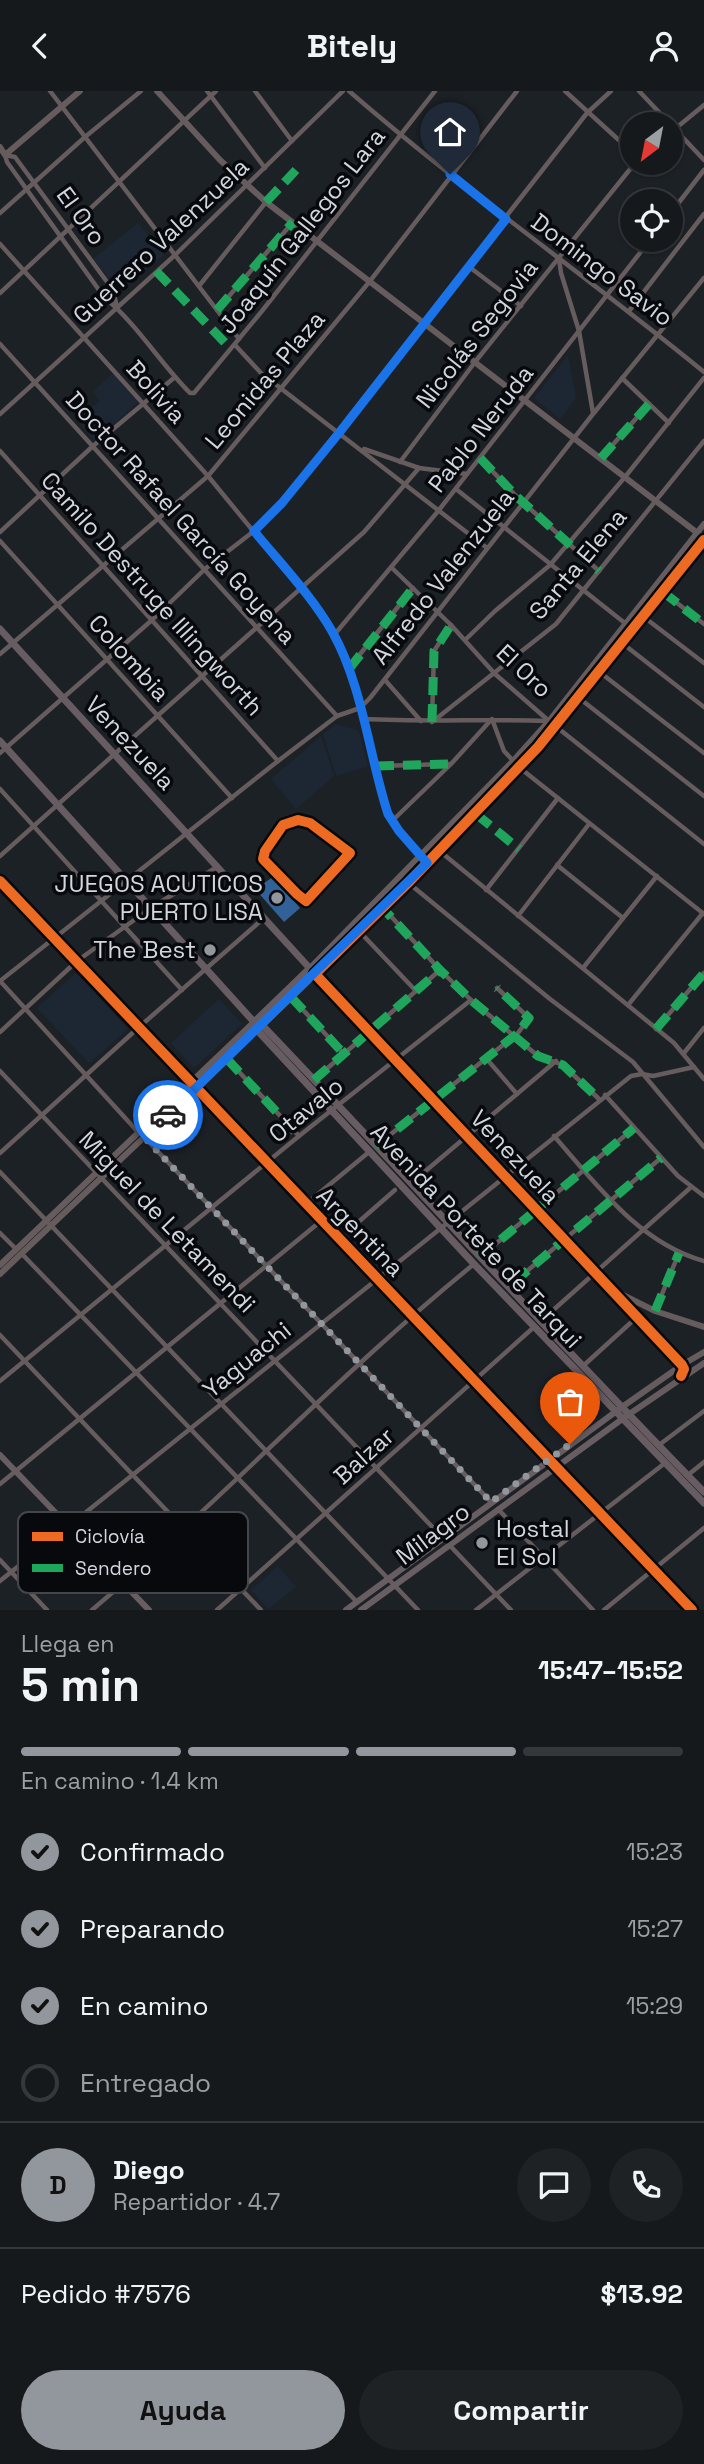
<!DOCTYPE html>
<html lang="es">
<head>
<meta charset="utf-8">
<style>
	body { margin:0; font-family:"Space Grotesk",sans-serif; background:#1e2225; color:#f1f3f6; height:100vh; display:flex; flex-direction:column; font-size:26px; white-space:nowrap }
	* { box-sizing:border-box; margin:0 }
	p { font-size:23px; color:#9da0a3 }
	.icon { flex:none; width:38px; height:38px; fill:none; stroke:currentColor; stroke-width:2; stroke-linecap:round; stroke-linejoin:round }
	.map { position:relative; height:1519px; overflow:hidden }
	.details { display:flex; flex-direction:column; background:#15191c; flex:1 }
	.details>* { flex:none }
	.needle { width:46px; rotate:212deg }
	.tools { position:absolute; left:620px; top:21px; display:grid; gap:14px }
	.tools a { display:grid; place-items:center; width:63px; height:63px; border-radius:50%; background:#15191c; box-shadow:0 2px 5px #0004,0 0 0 2px #34383b; font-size:35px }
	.pin { position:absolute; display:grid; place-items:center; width:60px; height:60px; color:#fff; margin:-72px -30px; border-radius:50% 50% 50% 0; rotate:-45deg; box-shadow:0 0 7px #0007 }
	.pin .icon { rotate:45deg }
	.courier { position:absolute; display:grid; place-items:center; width:70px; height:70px; margin:-35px; border:5px solid #1a73e8; border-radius:50%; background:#fff; color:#222; box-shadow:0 2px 9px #0007 }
	.headline em { font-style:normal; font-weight:800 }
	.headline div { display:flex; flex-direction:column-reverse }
	.headline { display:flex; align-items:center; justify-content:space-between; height:119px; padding:0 21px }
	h1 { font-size:46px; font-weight:800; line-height:52px }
	.bar { display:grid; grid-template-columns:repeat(4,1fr); gap:10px 7px; align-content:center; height:84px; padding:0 21px }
	.bar i { height:9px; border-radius:5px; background:#34383b }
	.bar .active { background:#92979d }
	.bar p { grid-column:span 4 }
	.line { display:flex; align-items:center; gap:18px; padding:0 21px; border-top:2px solid #34383b }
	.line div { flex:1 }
	.round { display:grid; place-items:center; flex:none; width:74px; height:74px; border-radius:37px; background:#1e2225 }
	ol { padding:0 21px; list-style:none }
	li { display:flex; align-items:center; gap:21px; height:77px }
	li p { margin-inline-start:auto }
	li .icon { padding:7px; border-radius:50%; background:#92979d; color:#111; stroke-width:4 }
	li:last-child { color:#9da0a3 }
	li i { width:38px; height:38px; border:4px solid #34383b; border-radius:50% }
	.button { display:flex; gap:14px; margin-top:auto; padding:14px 21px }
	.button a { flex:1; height:80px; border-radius:42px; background:#92979d; color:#111; font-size:28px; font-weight:800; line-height:80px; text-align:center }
	.button a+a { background:#1e2225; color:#f1f3f6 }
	header { display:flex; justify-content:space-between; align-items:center; height:91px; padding:0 21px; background:#15191c; font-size:32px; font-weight:800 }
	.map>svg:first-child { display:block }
	.built { fill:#1d2633 }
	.water { fill:#316197 }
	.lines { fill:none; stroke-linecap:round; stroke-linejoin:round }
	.minor { stroke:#665c5d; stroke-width:4.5 }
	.tertiary { stroke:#665c5d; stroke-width:6 }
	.secondary { stroke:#685e62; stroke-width:6 }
	.primary { stroke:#675c61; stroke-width:7 }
	.quiet { stroke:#20a55d; stroke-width:9; stroke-dasharray:18 9; stroke-linecap:butt }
	.cycleway-casing { stroke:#07090d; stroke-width:15 }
	.cycleway { stroke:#ed6a23; stroke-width:10 }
	.done { stroke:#92979d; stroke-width:7; stroke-dasharray:0 12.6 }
	.route { stroke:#1a73e8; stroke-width:9 }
	.poi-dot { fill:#92979d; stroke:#07090d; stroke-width:2.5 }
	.labels { text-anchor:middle; stroke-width:7; stroke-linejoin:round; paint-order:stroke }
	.street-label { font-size:24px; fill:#d2d6dd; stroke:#07090d }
	.poi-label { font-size:24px; fill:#d2d6dd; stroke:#07090d; text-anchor:end }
	.key { fill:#07090d; stroke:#44464b; stroke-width:2 }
	.key-label { font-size:19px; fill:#d2d6dd }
</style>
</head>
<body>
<header><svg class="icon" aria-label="back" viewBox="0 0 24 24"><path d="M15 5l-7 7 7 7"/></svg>Bitely<svg class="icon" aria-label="person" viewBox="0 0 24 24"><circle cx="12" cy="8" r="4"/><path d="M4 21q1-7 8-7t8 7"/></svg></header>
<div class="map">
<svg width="704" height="1519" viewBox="0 0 704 1519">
	<rect width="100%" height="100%" fill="#1c2126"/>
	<!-- built -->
	<g class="built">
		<polygon points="138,132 164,164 120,200 93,168"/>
		<polygon points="568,264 576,307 560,328 534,307"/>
		<polygon points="113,282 138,311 95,350 76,328 100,310 93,301"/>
		<polygon points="336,633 357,639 360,644 368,675 336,685 323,643"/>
		<polygon points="321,645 334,685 296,718 271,688"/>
		<polygon points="76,882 128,938 89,972 37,917"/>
		<polygon points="219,908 242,933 194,977 171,952"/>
		<polygon points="278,1475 296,1496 268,1518 251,1499"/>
	</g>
	<!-- water -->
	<polygon class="water" points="273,786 300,817 284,831 255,798"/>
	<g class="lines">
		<!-- minor -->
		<g class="minor">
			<polyline points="50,0 239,248"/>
			<polyline points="207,0 265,77"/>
			<polyline points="255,0 292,50"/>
			<path d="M 349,0 C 463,99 587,185 704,281"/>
			<polyline points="565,0 632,61"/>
			<polyline points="639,0 704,69"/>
			<polyline points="670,42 704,14"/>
			<path d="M 5,64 L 7,71 L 104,206 C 137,233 160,272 190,302 L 194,302 L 262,220 L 435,0"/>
			<polyline points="5,64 15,66 113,199 117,216"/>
			<polyline points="0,122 85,46 141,0"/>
			<polyline points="670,123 704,79"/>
			<path d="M 0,153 L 208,385 L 322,524 C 360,585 365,656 388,723 L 399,740 L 427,772"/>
			<polyline points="559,168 561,182 579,240 593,322"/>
			<polyline points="468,175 521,215"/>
			<polyline points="199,195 266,111"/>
			<polyline points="0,202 216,0"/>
			<polyline points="217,219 293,131"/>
			<polyline points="629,220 704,123"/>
			<polyline points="0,253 337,625"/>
			<polyline points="235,254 261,282 487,457"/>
			<polyline points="622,287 669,332"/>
			<polyline points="0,323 175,164 343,0"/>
			<polyline points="364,358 419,377 467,383"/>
			<polyline points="0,360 278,670"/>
			<polyline points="480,367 516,405 599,480"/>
			<polyline points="601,367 649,313"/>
			<polyline points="400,371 475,271 635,72"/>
			<polyline points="456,398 626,533"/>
			<polyline points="0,441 93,355 175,286"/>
			<polyline points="0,450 232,707"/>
			<polyline points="392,477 451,534 495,583 549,630 704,753"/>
			<polyline points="663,501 704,533"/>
			<polyline points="636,520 704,572"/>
			<polyline points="334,544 439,419 650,149"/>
			<polyline points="465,549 495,520 550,474 625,386 704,287"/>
			<polyline points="622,552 704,616"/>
			<polyline points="0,563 208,385 370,190 517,0"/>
			<polyline points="593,576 704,662"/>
			<polyline points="349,577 413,497"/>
			<polyline points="385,589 421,630"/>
			<polyline points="579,607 704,705"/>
			<path d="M 363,628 C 424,631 486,628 547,630"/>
			<polyline points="492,628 504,660 520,677 704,823"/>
			<polyline points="432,630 434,560 451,534"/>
			<polyline points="432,631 556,533 704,350"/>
			<polyline points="0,662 152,529 205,478 254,440 282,412 587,22 611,0"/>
			<polyline points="376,675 450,673"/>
			<polyline points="0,698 182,899"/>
			<polyline points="392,730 451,673 491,629"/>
			<polyline points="431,753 674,952 704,988"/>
			<polyline points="0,765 364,441 419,377"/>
			<polyline points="557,774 623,827"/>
			<polyline points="400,785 550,908 633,971 704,1056"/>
			<polyline points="0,790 692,1519"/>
			<polyline points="486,799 558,707"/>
			<polyline points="377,810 440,879 471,909 538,965 563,974 599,1008"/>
			<polyline points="518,825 589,733"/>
			<polyline points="359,840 416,900"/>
			<polyline points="583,877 657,785"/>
			<polyline points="0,890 278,670 337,625 360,617 370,607 593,323 704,187"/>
			<polyline points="0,890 138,1041"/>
			<polyline points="291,906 344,963"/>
			<polyline points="628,914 703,822"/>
			<polyline points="656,938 704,882"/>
			<polyline points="0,941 77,870 151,817 217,776"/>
			<polyline points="684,962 704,937"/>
			<polyline points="485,966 517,1003"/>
			<polyline points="227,968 299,1045"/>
			<polyline points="0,980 511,1519"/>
			<polyline points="314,989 440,879"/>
			<polyline points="605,1004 678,1085 704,1105"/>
			<path d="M 554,1045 C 597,1094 639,1152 704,1170"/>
			<polyline points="144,1046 491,1411"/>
			<polyline points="376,1055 518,942 529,927 497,897"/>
			<polyline points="0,1062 138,937 264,827"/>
			<polyline points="0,1081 418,1519"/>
			<polyline points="416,1088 556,970"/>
			<polyline points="306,1113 369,1061"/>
			<polyline points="0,1142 16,1158"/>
			<polyline points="339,1148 395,1099"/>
			<polyline points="22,1163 357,1511"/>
			<polyline points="480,1166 634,1037"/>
			<polyline points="514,1191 661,1067"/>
			<polyline points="655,1220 679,1162"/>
			<polyline points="541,1230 690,1097"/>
			<polyline points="0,1244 261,1519"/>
			<polyline points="583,1275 637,1226"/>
			<polyline points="0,1290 299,1045 471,909"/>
			<polyline points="659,1354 704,1320"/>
			<polyline points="688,1384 704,1371"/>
			<polyline points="0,1393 321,1130"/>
			<polyline points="498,1418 593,1519"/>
			<polyline points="0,1469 47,1519"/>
			<polyline points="0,1490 631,985 642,983 653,985 694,976"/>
			<path d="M 92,1519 C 223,1408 340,1282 474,1173"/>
			<polyline points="217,1519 534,1236"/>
			<polyline points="476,1519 665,1372"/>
			<polyline points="604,1519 704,1437"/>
		</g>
		<!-- tertiary -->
		<g class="tertiary">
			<polyline points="157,0 220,69 266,111 704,447"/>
			<polyline points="0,56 5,64 80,0"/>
			<polyline points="310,877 513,670 549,630 704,433"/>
			<polyline points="0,1174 254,931"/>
			<polyline points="0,1183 257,939"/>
			<polyline points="615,1200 655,1220 704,1236"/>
			<polyline points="681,1285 684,1278 682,1274 315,883 408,792 538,656 704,449"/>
			<polyline points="622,1316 682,1274 704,1261"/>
			<polyline points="628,1324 704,1272"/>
		</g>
		<!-- secondary -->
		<g class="secondary">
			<polyline points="0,1364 149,1519"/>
			<polyline points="346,1519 618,1319"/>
			<polyline points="361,1519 625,1326"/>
		</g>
		<!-- primary -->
		<g class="primary">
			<polyline points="0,538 315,883 259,937"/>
			<polyline points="0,650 254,931 257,939 474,1173 704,1412"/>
			<path d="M 254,931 L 262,934 C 410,1089 554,1248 704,1401"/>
			<polyline points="254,931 310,877"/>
		</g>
		<!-- quiet -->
		<g class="quiet">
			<polyline points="266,111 296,79"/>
			<polyline points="156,180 231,258"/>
			<polyline points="217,219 293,131"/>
			<polyline points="480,367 516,405 599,480"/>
			<polyline points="601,367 649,313"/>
			<polyline points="663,501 704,533"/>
			<polyline points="349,578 413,497"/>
			<polyline points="432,631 434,560 451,534"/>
			<polyline points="376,675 451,673"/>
			<polyline points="476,723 519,758"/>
			<polyline points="379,813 440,879 471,909 538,965 563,974 599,1008"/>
			<polyline points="291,906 344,963"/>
			<polyline points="656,938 704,882"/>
			<polyline points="227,968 299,1045"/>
			<polyline points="314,989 440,879"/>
			<polyline points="376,1055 518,942 529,927 497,897"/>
			<polyline points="480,1166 634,1037"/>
			<polyline points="514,1191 661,1067"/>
			<polyline points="655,1220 679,1162"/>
		</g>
		<defs>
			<g id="cycleway">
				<polygon points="298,729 310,732 350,762 306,810 297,803 263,768 265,760 283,734"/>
				<polyline points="0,790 692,1519"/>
				<polyline points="681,1285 684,1278 682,1274 315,883 408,792 538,656 704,449"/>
			</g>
		</defs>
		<!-- cycleway casing -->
		<use href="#cycleway" class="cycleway-casing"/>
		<!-- cycleway -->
		<use href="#cycleway" class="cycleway"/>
	</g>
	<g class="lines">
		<!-- done -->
		<polyline class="done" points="168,1024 144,1046 491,1411 570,1353"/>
		<!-- route -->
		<path class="route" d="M 168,1024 L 427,772 L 399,740 L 388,723 C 369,665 363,596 333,542 C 312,505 281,473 254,440 L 282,412 L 339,342 L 506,128 L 450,83"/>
	</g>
	<!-- markers -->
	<g class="poi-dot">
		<circle cx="277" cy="807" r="7"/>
		<circle cx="210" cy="859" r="7"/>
		<circle cx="482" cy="1452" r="7"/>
	</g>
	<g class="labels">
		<!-- street labels -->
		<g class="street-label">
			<text transform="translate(81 125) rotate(54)" y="8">El Oro</text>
			<text transform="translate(302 140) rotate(-52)" y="8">Joaquín Gallegos Lara</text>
			<text transform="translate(161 150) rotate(-43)" y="8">Guerrero Valenzuela</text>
			<text transform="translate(602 179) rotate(37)" y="8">Domingo Savio</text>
			<text transform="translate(477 243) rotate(-52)" y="8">Nicolás Segovia</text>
			<text transform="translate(265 289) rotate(-50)" y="8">Leonidas Plaza</text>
			<text transform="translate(156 301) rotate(48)" y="8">Bolivia</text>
			<text transform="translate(481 338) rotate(-52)" y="8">Pablo Neruda</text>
			<text transform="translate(181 427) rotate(48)" y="8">Doctor Rafael García Goyena</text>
			<text transform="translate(578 473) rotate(-50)" y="8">Santa Elena</text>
			<text transform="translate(443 486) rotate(-52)" y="8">Alfredo Valenzuela</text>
			<text transform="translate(152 503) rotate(48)" y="8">Camilo Destruge Illingworth</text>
			<text transform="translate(129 567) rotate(48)" y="8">Colombia</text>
			<text transform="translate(524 580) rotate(43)" y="8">El Oro</text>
			<text transform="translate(130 652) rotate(47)" y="8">Venezuela</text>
			<text transform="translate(306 1019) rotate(-39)" y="8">Otavalo</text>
			<text transform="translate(515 1066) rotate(47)" y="8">Venezuela</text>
			<text transform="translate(167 1131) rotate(46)" y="8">Miguel de Letamendi</text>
			<text transform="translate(360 1141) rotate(46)" y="8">Argentina</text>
			<text transform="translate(476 1145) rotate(47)" y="8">Avenida Portete de Tarqui</text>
			<text transform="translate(247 1269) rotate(-39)" y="8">Yaguachi</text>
			<text transform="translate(364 1365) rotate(-42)" y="8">Balzar</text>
			<text transform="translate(433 1443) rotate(-37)" y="8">Milagro</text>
		</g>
		<!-- poi labels -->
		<g class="poi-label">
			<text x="263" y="801">JUEGOS ACUTICOS<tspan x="263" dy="28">PUERTO LISA</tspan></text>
			<text x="196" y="867">The Best</text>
			<text x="496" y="1446" text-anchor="start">Hostal<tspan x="496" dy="28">El Sol</tspan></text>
		</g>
	</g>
	<!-- legend -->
	<rect x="18" y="1421" width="230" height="81" rx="10" class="key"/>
	<rect x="32" y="1441" width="31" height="9" fill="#ed6a23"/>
	<rect x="32" y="1473" width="31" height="8" fill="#20a55d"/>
	<g class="key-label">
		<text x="75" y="1452">Ciclovía</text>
		<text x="75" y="1484">Sendero</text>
	</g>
</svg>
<div class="tools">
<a><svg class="needle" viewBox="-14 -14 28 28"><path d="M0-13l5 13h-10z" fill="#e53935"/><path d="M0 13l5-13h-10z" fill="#9da0a3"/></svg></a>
<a><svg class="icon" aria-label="locate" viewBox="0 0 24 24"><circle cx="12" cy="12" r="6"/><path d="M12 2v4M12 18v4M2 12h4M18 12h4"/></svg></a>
</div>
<div class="pin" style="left:570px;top:1353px;background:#ea580c"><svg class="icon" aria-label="bag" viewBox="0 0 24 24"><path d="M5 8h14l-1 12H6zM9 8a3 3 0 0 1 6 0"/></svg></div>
<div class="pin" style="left:450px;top:83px;background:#1f2937"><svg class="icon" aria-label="home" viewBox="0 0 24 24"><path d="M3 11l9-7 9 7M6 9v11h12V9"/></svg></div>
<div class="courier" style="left:168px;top:1024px"><svg class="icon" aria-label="car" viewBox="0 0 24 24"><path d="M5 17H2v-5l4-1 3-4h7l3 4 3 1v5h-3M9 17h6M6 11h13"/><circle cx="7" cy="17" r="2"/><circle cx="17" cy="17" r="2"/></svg></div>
</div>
<section class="details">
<div class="headline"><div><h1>5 min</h1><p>Llega en</p></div><em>15:47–15:52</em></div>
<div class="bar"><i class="active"></i><i class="active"></i><i class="active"></i><i></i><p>En camino · 1.4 km</p></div>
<ol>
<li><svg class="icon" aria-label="check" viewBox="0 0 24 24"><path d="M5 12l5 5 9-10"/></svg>Confirmado<p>15:23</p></li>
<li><svg class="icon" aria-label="check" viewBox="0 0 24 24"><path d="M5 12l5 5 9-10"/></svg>Preparando<p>15:27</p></li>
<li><svg class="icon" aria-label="check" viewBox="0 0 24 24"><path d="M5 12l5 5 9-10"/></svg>En camino<p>15:29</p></li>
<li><i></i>Entregado</li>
</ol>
<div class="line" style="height:126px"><b class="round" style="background:#92979d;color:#111">D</b><div><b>Diego</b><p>Repartidor · 4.7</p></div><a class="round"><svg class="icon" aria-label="chat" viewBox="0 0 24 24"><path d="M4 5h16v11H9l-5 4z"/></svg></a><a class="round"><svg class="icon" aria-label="phone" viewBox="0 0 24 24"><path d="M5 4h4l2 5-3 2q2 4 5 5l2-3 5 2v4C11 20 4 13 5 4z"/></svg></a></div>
<div class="line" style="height:91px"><div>Pedido #7576</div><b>$13.92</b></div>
<div class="button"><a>Ayuda</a><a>Compartir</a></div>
</section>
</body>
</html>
